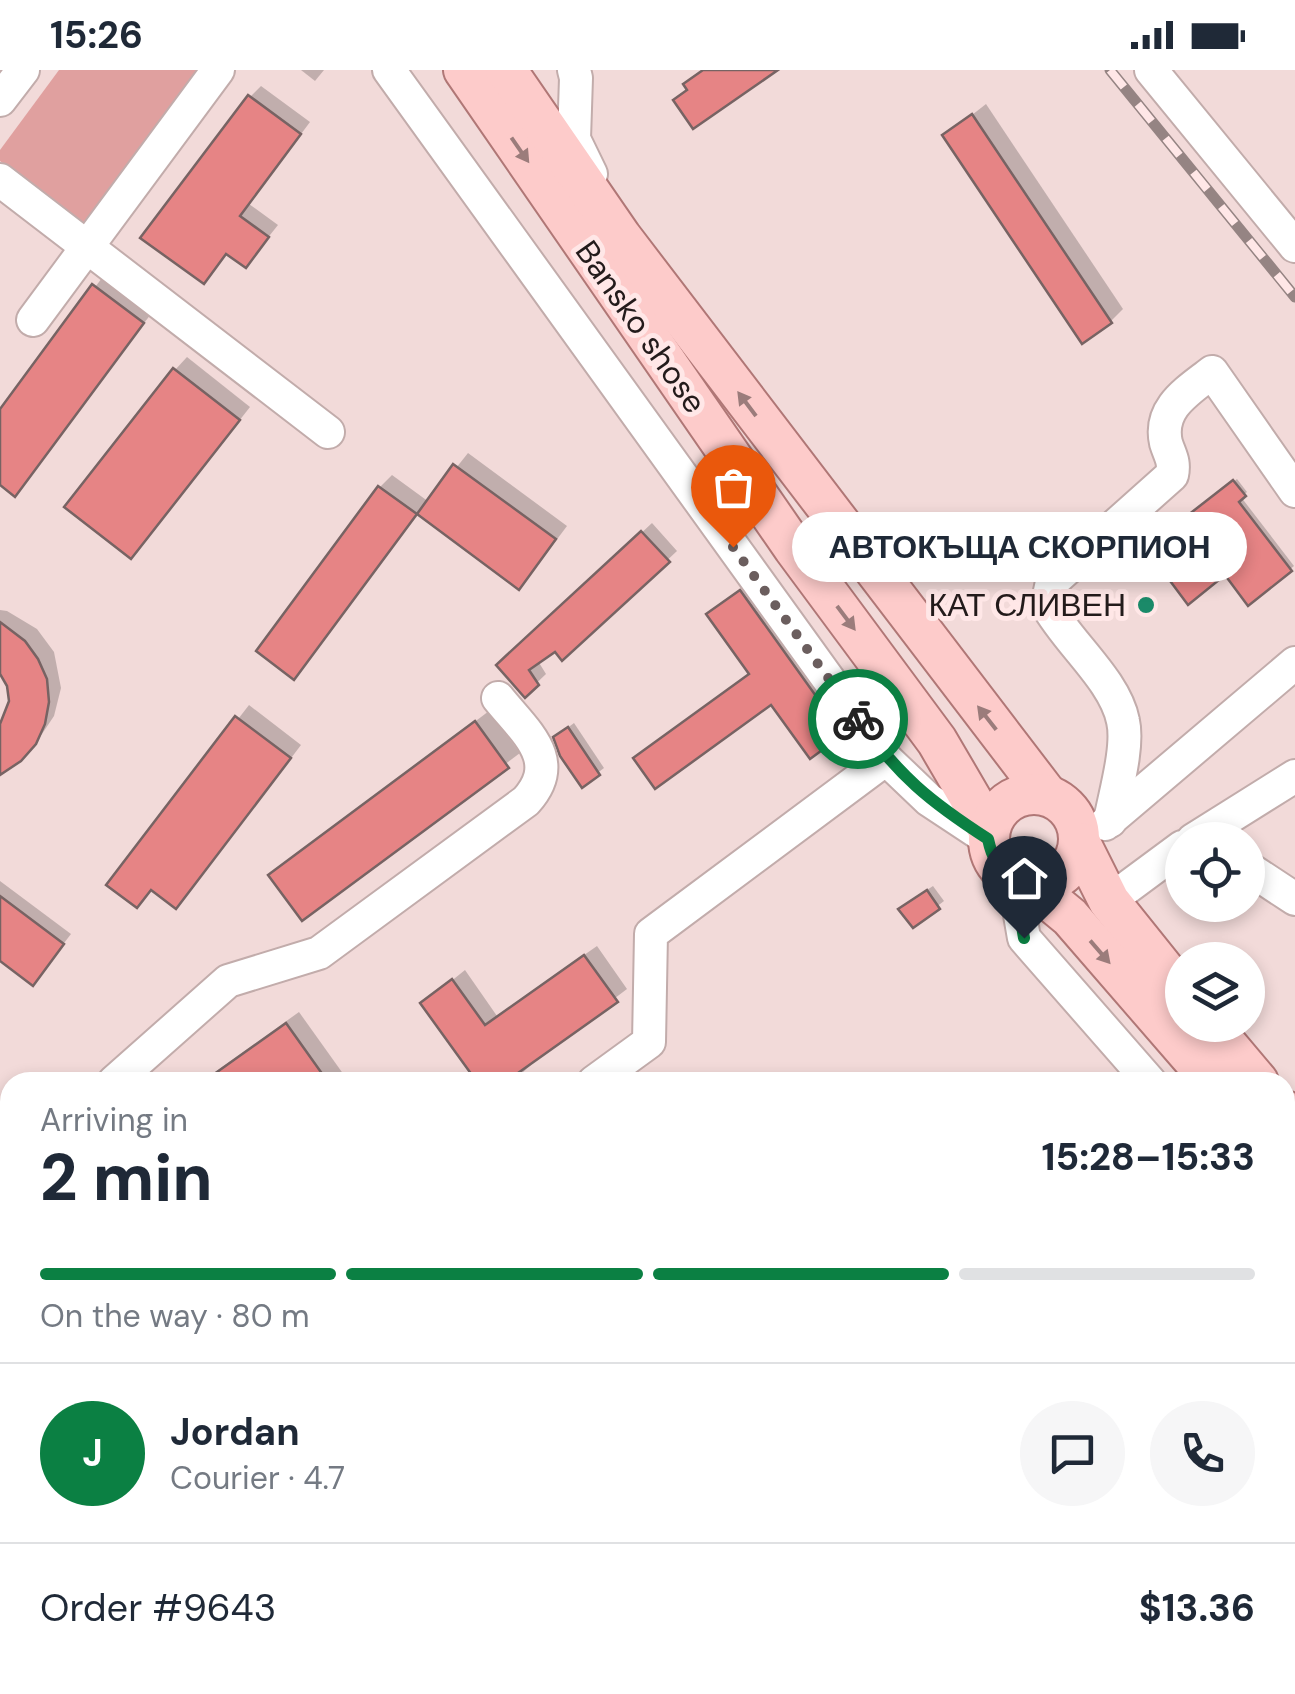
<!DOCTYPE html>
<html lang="en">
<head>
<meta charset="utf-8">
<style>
	body { margin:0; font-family:"DM Sans",sans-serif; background:#f6f6f7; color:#1f2937; height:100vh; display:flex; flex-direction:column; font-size:38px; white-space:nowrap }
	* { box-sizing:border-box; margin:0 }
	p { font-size:32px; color:#747a83 }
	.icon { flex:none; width:55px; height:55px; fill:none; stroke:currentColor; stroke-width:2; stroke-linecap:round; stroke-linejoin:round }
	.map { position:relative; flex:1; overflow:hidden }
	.details { position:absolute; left:0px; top:1002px; width:1295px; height:622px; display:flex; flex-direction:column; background:#fff; border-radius:30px 30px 0 0; box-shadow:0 5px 15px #0003 }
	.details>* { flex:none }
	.fabs { position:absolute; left:1165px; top:752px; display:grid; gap:20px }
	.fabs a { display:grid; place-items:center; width:100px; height:100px; border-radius:50%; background:#fff; box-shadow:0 5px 15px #0003; font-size:50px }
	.pin { position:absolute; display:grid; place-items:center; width:85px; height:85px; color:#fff; margin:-102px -42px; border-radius:50% 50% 50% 0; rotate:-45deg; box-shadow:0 0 10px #0007 }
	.pin .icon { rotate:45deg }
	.courier { position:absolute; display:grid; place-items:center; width:100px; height:100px; margin:-50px; border:8px solid #0b8043; border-radius:50%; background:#fff; color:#222; box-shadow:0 2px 12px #0007 }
	.bubble { position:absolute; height:70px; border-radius:35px; background:#fff; box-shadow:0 5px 15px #0003; font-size:32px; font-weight:800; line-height:70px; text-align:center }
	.summary em { font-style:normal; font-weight:800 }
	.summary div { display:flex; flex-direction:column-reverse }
	.summary { display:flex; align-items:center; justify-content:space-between; height:170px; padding:0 40px }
	h1 { font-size:65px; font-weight:800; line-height:75px }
	.bar { display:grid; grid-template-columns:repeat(4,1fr); gap:15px 10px; align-content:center; height:120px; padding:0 40px }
	.bar i { height:12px; border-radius:8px; background:#e0e1e3 }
	.bar .current { background:#0b8043 }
	.bar p { grid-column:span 4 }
	.line { display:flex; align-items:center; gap:25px; padding:0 40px; border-top:2px solid #e0e1e3 }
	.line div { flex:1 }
	.round { display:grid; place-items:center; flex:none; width:105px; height:105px; border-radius:52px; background:#f6f6f7 }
	.status { display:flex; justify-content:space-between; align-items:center; height:70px; padding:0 50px; background:#fff; direction:ltr }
	.status svg { height:28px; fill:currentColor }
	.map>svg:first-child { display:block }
	.green { fill:#e0a09f }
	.shadow { fill:#0003 }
	.building { fill:#e68485; stroke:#776363; stroke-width:2.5 }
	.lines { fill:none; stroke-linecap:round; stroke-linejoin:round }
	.minor-casing { stroke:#c2acab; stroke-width:36 }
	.major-casing { stroke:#b07776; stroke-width:44 }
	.minor { stroke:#fff; stroke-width:32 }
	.major { stroke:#fdcbca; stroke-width:40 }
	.rail-casing { stroke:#958483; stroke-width:11 }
	.rail { stroke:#ffe7e7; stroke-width:8; stroke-dasharray:22; stroke-linecap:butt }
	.oneway { fill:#9b7c7b }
	.done { stroke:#6b5e5e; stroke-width:10; stroke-dasharray:0 18 }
	.route { stroke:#0b8043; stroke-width:12 }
	.poi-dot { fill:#1b8a69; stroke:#ffe7e7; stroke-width:4 }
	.labels { text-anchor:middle; stroke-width:10; stroke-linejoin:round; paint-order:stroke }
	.street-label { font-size:32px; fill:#231b1b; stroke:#ffe7e7 }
	.poi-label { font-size:32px; fill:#231b1b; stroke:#ffe7e7; text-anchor:end }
</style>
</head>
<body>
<div class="status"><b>15:26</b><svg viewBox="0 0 49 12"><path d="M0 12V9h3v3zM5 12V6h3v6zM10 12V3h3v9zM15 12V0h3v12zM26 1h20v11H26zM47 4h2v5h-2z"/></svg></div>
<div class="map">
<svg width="1295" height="1624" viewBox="0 0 1295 1624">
	<rect width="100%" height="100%" fill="#f2dad9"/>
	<!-- green -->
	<polygon class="green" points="59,0 208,0 91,159 0,91 0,80"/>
	<!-- shadow -->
	<g class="shadow">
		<polygon points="301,0 324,0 315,11"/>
		<polygon points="261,16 310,52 249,134 278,155 246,195 228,182 204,211 250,27"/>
		<polygon points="986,34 1123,239 1111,251 945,66"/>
		<polygon points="105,204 154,240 15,423 0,414 0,343"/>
		<polygon points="187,287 250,337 143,473 175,300"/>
		<polygon points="468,383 567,456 531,504 519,516 418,442 294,606 380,417 392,405 429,432"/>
		<polygon points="1237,409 1247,422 1241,427 1294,496 1249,533 1186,450"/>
		<polygon points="652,453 677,481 563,588 556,578 538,591 546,604 525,624 499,596"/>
		<polygon points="749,514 863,672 843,689 830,672 772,632 751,603 718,536"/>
		<polygon points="0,540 7,541 37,559 54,582 61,618 54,646 38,670 0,701 0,655 5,650 11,623 0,601"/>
		<polygon points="249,635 301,675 188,824 176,836 157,809 110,814"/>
		<polygon points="489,641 520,683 303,847 272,805"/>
		<polygon points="574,653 604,698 583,714 562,662"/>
		<polygon points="0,811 71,864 41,903 0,888"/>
		<polygon points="933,816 944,831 913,855 907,833"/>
		<polygon points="597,876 627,919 529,993 531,995 512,1012 480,1012 424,933 465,900 497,946"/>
		<polygon points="299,942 349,1012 201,1012"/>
		<polygon points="10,1186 10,1244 0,1234 0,1203"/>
		<polygon points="1285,1274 1295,1286 1295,1402 1285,1388"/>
		<polygon points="0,1369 10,1393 9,1408 0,1419"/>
		<polygon points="10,1573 10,1591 6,1594 0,1581"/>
		<polygon points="177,1615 322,1615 309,1624 165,1624"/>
		<polygon points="386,1615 502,1615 489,1624 374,1624"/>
		<polygon points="774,1615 778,1615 784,1624 760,1624"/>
		<polygon points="1038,1615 1106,1615 1097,1624 1044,1624"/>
	</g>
	<!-- building -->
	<g class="building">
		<polygon points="703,0 778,0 693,59 673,30 687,20 683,14"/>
		<polygon points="248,25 301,64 240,146 269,167 246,198 226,184 204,214 140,168"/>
		<polygon points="972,44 1112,253 1082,274 942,65"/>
		<polygon points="92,214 144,253 15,427 0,415 0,339"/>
		<polygon points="173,298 240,350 131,489 64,437"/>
		<polygon points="453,394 556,469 519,520 417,444"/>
		<polygon points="1233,410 1246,426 1239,432 1292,501 1248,536 1225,505 1188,535 1156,492 1194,463 1183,449"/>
		<polygon points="378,416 417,444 294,610 256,581"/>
		<polygon points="641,461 670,492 562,591 555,582 529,600 539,615 525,628 496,595"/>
		<polygon points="740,520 856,682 843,692 829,675 810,689 771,635 655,719 633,688 749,604 706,544"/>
		<polygon points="0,552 25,571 38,589 47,609 49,632 45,654 36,674 21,691 0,705 0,654 9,631 7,616 0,604"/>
		<polygon points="235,646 291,688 176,839 151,820 137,838 106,815"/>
		<polygon points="475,651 509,698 302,851 268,805"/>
		<polygon points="568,657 600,705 582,718 560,686 553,667"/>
		<polygon points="927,820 940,839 913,858 898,839"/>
		<polygon points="0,826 64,874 33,916 0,891"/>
		<polygon points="584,885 618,932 518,1003 525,1012 477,1012 420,933 452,909 485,955"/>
		<polygon points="286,953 328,1012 203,1012"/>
	</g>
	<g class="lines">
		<defs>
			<g id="minor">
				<polyline points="389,0 886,689"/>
				<polyline points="574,0 576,8 574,69 591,104"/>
				<polyline points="1151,0 1295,176"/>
				<polyline points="0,30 23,0"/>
				<polyline points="0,110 328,362"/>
				<polyline points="33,250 218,0"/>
				<path d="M 1110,751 C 1115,724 1129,677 1123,651 C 1115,610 1067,572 1047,535 L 1052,512 L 1172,405 C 1175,391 1170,386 1166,373 C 1158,338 1188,321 1212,302 L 1295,421"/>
				<polyline points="1105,754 1295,593"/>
				<polyline points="1193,770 1295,706"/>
				<polyline points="1248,798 1295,829"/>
				<polyline points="1014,810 1024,868 1150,1012"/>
				<polyline points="1109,831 1182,777"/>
				<path d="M 114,1012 L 228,911 L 319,883 L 526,731 C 563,690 525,662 498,628"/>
				<polyline points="594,1012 649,972 651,864 886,689 929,730 988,769"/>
				<polyline points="1285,1184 1295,1197"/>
				<polyline points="1285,1258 1295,1272"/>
				<polyline points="1285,1486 1295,1474"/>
				<polyline points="0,1532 10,1518"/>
				<polyline points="19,1624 30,1615"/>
				<polyline points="131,1624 144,1615"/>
				<polyline points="612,1624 624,1615"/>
			</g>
			<g id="major">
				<polyline points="464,0 794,478 937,671 989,760"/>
				<polyline points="506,0 621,167 1047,725"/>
				<circle cx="1034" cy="769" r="45"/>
				<polyline points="1080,773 1109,831 1182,922"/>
				<polyline points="1030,814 1070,847 1213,1012"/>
				<polyline points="1210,955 1258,1012"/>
				<polyline points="1285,1041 1295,1052"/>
				<polyline points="1285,1090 1295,1100"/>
			</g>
		</defs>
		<!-- minor casing -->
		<use href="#minor" class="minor-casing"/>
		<!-- major casing -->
		<use href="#major" class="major-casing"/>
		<!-- minor -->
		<use href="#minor" class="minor"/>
		<!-- major -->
		<use href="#major" class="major"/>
		<defs>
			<polyline id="rail" points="1110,0 1295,227"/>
		</defs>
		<!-- rail casing -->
		<use href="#rail" class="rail-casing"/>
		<!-- rail -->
		<use href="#rail" class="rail"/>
	</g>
	<!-- one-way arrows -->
	<defs><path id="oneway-solid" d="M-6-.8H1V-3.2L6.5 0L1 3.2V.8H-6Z" transform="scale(2.5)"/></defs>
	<g class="oneway">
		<use href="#oneway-solid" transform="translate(520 80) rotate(55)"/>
		<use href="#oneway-solid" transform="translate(747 334) rotate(-127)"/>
		<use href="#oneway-solid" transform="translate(846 548) rotate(53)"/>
		<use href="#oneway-solid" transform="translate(987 648) rotate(-128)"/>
		<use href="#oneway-solid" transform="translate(1100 882) rotate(49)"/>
	</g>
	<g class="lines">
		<!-- done -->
		<polyline class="done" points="733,477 858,649"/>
		<!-- route -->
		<path class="route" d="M 858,649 C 899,706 929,731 988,769 C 992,788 998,798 1014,810 L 1024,868"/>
	</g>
	<!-- markers -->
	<circle class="poi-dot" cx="1146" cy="535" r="10"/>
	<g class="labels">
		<!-- street labels -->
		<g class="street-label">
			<text transform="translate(641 257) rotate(55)" y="11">Bansko shose</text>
		</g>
		<!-- poi labels -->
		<g class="poi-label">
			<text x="1126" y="546">КАТ СЛИВЕН</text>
		</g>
	</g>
</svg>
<div class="fabs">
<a><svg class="icon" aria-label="locate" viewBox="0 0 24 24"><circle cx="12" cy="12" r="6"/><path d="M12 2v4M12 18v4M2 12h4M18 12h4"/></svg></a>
<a><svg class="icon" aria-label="layers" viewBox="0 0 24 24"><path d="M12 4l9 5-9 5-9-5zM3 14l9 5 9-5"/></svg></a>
</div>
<div class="pin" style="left:733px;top:477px;background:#ea580c"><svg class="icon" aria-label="bag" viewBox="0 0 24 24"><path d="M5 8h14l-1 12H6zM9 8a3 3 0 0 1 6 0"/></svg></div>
<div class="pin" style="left:1024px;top:868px;background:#1f2937"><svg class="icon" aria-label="home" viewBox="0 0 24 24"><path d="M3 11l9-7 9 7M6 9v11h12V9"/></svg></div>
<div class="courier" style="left:858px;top:649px"><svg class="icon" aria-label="bike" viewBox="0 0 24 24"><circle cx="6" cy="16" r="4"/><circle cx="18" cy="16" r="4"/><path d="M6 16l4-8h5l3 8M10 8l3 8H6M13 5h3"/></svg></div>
<div class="bubble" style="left:792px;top:442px;width:455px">АВТОКЪЩА СКОРПИОН</div>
<section class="details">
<div class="summary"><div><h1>2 min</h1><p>Arriving in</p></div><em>15:28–15:33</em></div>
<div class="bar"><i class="current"></i><i class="current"></i><i class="current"></i><i></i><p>On the way · 80 m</p></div>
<div class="line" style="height:180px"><b class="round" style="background:#0b8043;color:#fff">J</b><div><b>Jordan</b><p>Courier · 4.7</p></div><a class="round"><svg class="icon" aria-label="chat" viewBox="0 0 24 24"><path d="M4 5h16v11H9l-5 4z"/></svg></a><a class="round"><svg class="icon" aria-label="phone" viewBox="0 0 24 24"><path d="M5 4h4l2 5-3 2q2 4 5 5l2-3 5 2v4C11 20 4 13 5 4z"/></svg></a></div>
<div class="line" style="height:130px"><div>Order #9643</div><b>$13.36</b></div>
</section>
</div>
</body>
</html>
